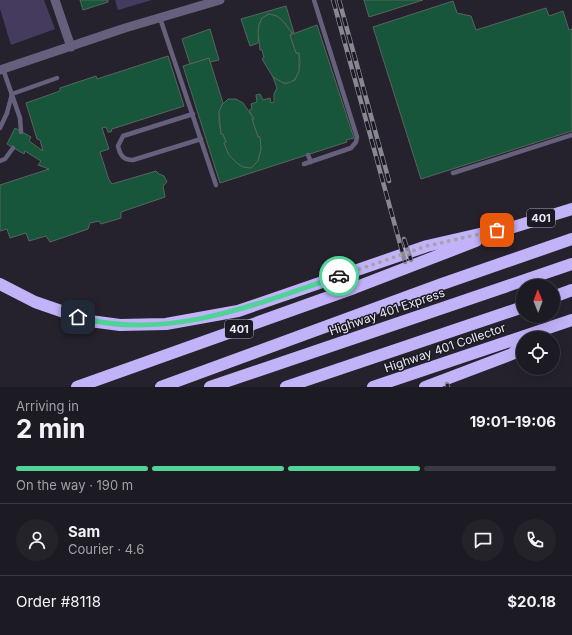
<!DOCTYPE html>
<html lang="en">
<head>
<meta charset="utf-8">
<style>
	body { margin:0; font-family:Inter,sans-serif; background:#25232a; color:#f1f3f6; height:100vh; display:flex; flex-direction:column; font-size:15px; white-space:nowrap }
	* { box-sizing:border-box; margin:0 }
	p { font-size:13px; color:#a0a1a5 }
	.icon { flex:none; width:22px; height:22px; fill:none; stroke:currentColor; stroke-width:2; stroke-linecap:round; stroke-linejoin:round }
	.map { position:relative; height:387px; overflow:hidden }
	.panel { display:flex; flex-direction:column; background:#1c1a22; flex:1 }
	.panel>* { flex:none }
	.needle { width:26px; rotate:359deg }
	.controls { position:absolute; left:516px; top:279px; display:grid; gap:8px }
	.controls a { display:grid; place-items:center; width:44px; height:44px; border-radius:50%; background:#1c1a22; box-shadow:0 4px 16px #0002,0 0 0 1px #3a3840; font-size:20px }
	.pin { position:absolute; display:grid; place-items:center; width:34px; height:34px; color:#fff; margin:-17px; border-radius:8px; box-shadow:0 2px 6px #0006 }
	.courier { position:absolute; display:grid; place-items:center; width:40px; height:40px; margin:-20px; border:3px solid #51d398; border-radius:50%; background:#fff; color:#222; box-shadow:0 1px 5px #0007 }
	.head em { font-style:normal; font-weight:700 }
	.head div { display:flex; flex-direction:column-reverse }
	.head { display:flex; align-items:center; justify-content:space-between; height:68px; padding:0 16px }
	h1 { font-size:26px; font-weight:700; line-height:30px }
	.bar { display:grid; grid-template-columns:repeat(4,1fr); gap:6px 4px; align-content:center; height:48px; padding:0 16px }
	.bar i { height:5px; border-radius:3px; background:#3a3840 }
	.bar .on { background:#51d398 }
	.bar p { grid-column:span 4 }
	.line { display:flex; align-items:center; gap:10px; padding:0 16px; border-top:1px solid #3a3840 }
	.line div { flex:1 }
	.round { display:grid; place-items:center; flex:none; width:42px; height:42px; border-radius:21px; background:#25232a }
	.map>svg:first-child { display:block }
	.green { fill:#443b5f }
	.building { fill:#17563b; stroke:#57655d }
	.lines { fill:none; stroke-linecap:round; stroke-linejoin:round }
	.lane { stroke:#66607c; stroke-width:4.5 }
	.street { stroke:#66607c; stroke-width:9 }
	.highway { stroke:#c2b3f9; stroke-width:12 }
	.rail-casing { stroke:#898791; stroke-width:4.5 }
	.rail { stroke:#1b1924; stroke-width:3; stroke-dasharray:9; stroke-linecap:butt }
	.done { stroke:#a4a3ac; stroke-width:4; stroke-dasharray:0 7.2 }
	.route { stroke:#51d398; stroke-width:5 }
	.labels { text-anchor:middle; stroke-width:3; stroke-linejoin:round; paint-order:stroke }
	.shield { fill:#1b1924; stroke:#abaab3; stroke-width:1 }
	.shield-label { font-size:11px; font-weight:bold; fill:#e9e8f0 }
	.street-label { font-size:12px; fill:#e9e8f0; stroke:#1b1924 }
</style>
</head>
<body>
<div class="map">
<svg width="572" height="387" viewBox="0 0 572 387">
	<rect width="100%" height="100%" fill="#25222d"/>
	<!-- green -->
	<g class="green">
		<polygon points="0,0 44,0 55,29 11,45 0,9"/>
		<polygon points="115,0 152,0 118,10"/>
	</g>
	<!-- building -->
	<g class="building">
		<polygon points="80,0 108,0 108,2 83,10"/>
		<polygon points="364,0 423,0 369,17"/>
		<polygon points="453,1 457,13 471,16 476,30 546,8 549,16 563,11 569,30 572,29 572,131 421,179 373,27"/>
		<polygon points="286,6 294,33 292,33 283,21 277,16 269,14 262,18 259,25 258,43 250,46 241,19"/>
		<polygon points="269,14 277,16 283,21 292,33 290,35 296,53 299,53 299,71 295,79 290,83 283,83 273,77 262,59 264,58 262,50 260,50 258,32 259,25 262,18"/>
		<polygon points="317,25 354,138 346,140 347,142 220,183 183,66 209,58 223,103 219,112 219,121 221,134 223,134 226,142 224,143 229,155 238,164 243,167 251,168 258,161 261,149 260,137 258,137 252,119 254,119 249,110 252,109 251,104 257,102 256,95 260,94 263,100 270,98 271,103 274,102 274,94 277,88 273,77 285,84 295,80 299,71 300,62 299,53 296,53 290,35"/>
		<polygon points="210,29 219,60 210,62 209,58 190,64 182,39"/>
		<polygon points="168,56 184,106 112,129 111,132 108,132 106,127 102,128 109,149 100,152 109,180 112,184 156,171 159,174 164,176 167,182 163,186 165,197 121,212 121,218 101,224 99,221 90,223 88,229 50,242 46,236 29,241 26,233 10,238 7,229 0,231 0,185 49,169 38,165 41,161 25,151 24,154 7,144 15,128 31,137 29,141 43,151 40,140 37,139 26,103 60,91 60,88 96,76 97,79"/>
		<polygon points="228,99 236,99 243,103 254,119 252,119 258,137 260,137 261,149 258,161 251,168 243,167 238,164 229,155 224,143 226,142 223,134 221,134 219,112 222,105"/>
	</g>
	<g class="lines">
		<!-- lane -->
		<g class="lane">
			<polyline points="160,18 216,185"/>
			<polyline points="3,69 20,118 21,132"/>
			<polyline points="12,94 57,78"/>
			<path d="M 193,114 L 123,136 L 118,146 C 120,155 123,160 133,160 L 201,139"/>
			<polyline points="0,128 7,113 12,94"/>
			<polyline points="308,155 311,162"/>
			<polyline points="0,161 5,159 13,148"/>
			<polyline points="304,164 351,148 356,142 357,137 314,0"/>
			<polyline points="453,173 572,135"/>
		</g>
		<!-- street -->
		<g class="street">
			<polyline points="55,0 71,47"/>
			<polyline points="0,70 125,28 220,0"/>
		</g>
		<!-- highway -->
		<g class="highway">
			<polyline points="504,230 572,209"/>
			<polyline points="0,284 35,302 90,321 120,325 166,324 238,311 427,246 510,227"/>
			<polyline points="553,297 572,290"/>
			<polyline points="77,387 354,288 476,241"/>
			<polyline points="161,387 442,284 572,239"/>
			<polyline points="210,387 572,264"/>
			<polyline points="286,387 523,307"/>
			<polyline points="373,387 572,320"/>
			<polyline points="425,387 512,354 523,345"/>
		</g>
		<defs>
			<g id="rail">
				<polyline points="333,0 405,262"/>
				<polyline points="339,0 389,181"/>
				<polyline points="404,239 411,260"/>
				<polyline points="447,384 448,387"/>
			</g>
		</defs>
		<!-- rail casing -->
		<use href="#rail" class="rail-casing"/>
		<!-- rail -->
		<use href="#rail" class="rail"/>
	</g>
	<g class="lines">
		<!-- done -->
		<polyline class="done" points="339,276 427,246 497,230"/>
		<!-- route -->
		<path class="route" d="M 78,317 C 166,342 257,304 339,276"/>
	</g>
	<g class="labels">
		<!-- shield labels -->
		<g class="shield">
			<rect x="527" y="209" width="28" height="18" rx="3"/>
			<rect x="225" y="320" width="28" height="18" rx="3"/>
		</g>
		<g class="shield-label">
			<text x="541" y="222">401</text>
			<text x="239" y="333">401</text>
		</g>
		<!-- street labels -->
		<g class="street-label">
			<text transform="translate(387 312) rotate(-19)" y="4">Highway 401 Express</text>
			<text transform="translate(445 348) rotate(-19)" y="4">Highway 401 Collector</text>
		</g>
	</g>
</svg>
<div class="controls">
<a><svg class="needle" viewBox="-14 -14 28 28"><path d="M0-13l5 13h-10z" fill="#e53935"/><path d="M0 13l5-13h-10z" fill="#a0a1a5"/></svg></a>
<a><svg class="icon" aria-label="locate" viewBox="0 0 24 24"><circle cx="12" cy="12" r="6"/><path d="M12 2v4M12 18v4M2 12h4M18 12h4"/></svg></a>
</div>
<div class="pin" style="left:497px;top:230px;background:#ea580c"><svg class="icon" aria-label="bag" viewBox="0 0 24 24"><path d="M5 8h14l-1 12H6zM9 8a3 3 0 0 1 6 0"/></svg></div>
<div class="pin" style="left:78px;top:317px;background:#1f2937"><svg class="icon" aria-label="home" viewBox="0 0 24 24"><path d="M3 11l9-7 9 7M6 9v11h12V9"/></svg></div>
<div class="courier" style="left:339px;top:276px"><svg class="icon" aria-label="car" viewBox="0 0 24 24"><path d="M5 17H2v-5l4-1 3-4h7l3 4 3 1v5h-3M9 17h6M6 11h13"/><circle cx="7" cy="17" r="2"/><circle cx="17" cy="17" r="2"/></svg></div>
</div>
<section class="panel">
<div class="head"><div><h1>2 min</h1><p>Arriving in</p></div><em>19:01–19:06</em></div>
<div class="bar"><i class="on"></i><i class="on"></i><i class="on"></i><i></i><p>On the way · 190 m</p></div>
<div class="line" style="height:72px"><a class="round"><svg class="icon" aria-label="person" viewBox="0 0 24 24"><circle cx="12" cy="8" r="4"/><path d="M4 21q1-7 8-7t8 7"/></svg></a><div><b>Sam</b><p>Courier · 4.6</p></div><a class="round"><svg class="icon" aria-label="chat" viewBox="0 0 24 24"><path d="M4 5h16v11H9l-5 4z"/></svg></a><a class="round"><svg class="icon" aria-label="phone" viewBox="0 0 24 24"><path d="M5 4h4l2 5-3 2q2 4 5 5l2-3 5 2v4C11 20 4 13 5 4z"/></svg></a></div>
<div class="line" style="height:52px"><div>Order #8118</div><b>$20.18</b></div>
</section>
</body>
</html>
